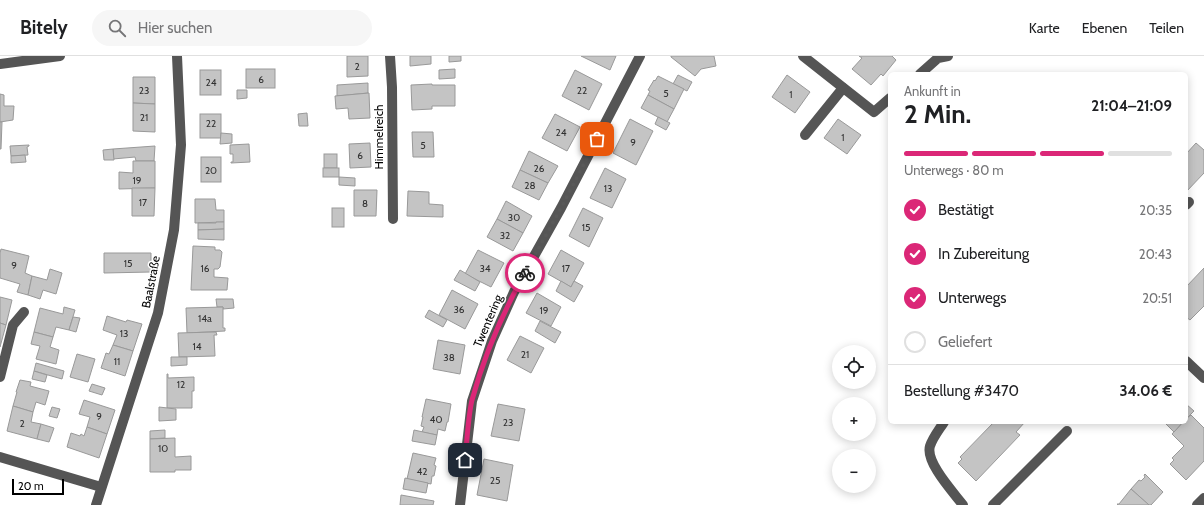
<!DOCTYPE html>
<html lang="de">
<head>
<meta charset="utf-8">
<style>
	body { margin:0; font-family:Cabin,sans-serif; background:#f6f6f6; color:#202124; height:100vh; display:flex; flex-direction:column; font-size:15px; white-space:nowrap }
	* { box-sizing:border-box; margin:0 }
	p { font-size:13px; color:#757577 }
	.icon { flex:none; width:22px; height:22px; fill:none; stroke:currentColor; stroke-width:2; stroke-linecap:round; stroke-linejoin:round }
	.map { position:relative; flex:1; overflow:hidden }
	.sheet { position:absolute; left:888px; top:16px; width:300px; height:352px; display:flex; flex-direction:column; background:#fff; border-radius:6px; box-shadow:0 2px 10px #0003 }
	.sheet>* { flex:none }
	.controls { position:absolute; left:832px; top:289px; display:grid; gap:8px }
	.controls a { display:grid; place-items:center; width:44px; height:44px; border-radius:50%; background:#fff; box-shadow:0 2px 10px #0003; font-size:20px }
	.scale { position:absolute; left:12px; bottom:10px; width:52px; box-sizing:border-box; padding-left:4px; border:2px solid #000; border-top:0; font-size:11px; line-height:14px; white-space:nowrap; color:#000; -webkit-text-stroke:3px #fff; paint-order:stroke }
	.pin { position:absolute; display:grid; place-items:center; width:34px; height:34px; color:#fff; margin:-17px; border-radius:8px; box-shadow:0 2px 6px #0006 }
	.courier { position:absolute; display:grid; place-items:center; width:40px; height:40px; margin:-20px; border:3px solid #db2777; border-radius:50%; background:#fff; color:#222; box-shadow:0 1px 5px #0007 }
	.overview em { font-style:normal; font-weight:700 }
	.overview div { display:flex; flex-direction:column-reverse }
	.overview { display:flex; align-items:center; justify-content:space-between; height:68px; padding:0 16px }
	h1 { font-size:26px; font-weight:700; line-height:30px }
	.bar { display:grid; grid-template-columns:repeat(4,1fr); gap:6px 4px; align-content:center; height:48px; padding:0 16px }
	.bar i { height:5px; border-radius:3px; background:#e0e0e0 }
	.bar .active { background:#db2777 }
	.bar p { grid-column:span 4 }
	.line { display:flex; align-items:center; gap:10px; padding:0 16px; border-top:1px solid #e0e0e0 }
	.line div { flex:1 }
	ol { padding:0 16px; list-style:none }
	li { display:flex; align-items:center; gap:12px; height:44px }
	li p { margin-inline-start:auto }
	li .icon { padding:4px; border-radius:50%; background:#db2777; color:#fff; stroke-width:4 }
	li:last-child { color:#757577 }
	li i { width:22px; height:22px; border:2px solid #e0e0e0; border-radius:50% }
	header { display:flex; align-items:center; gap:24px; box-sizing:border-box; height:56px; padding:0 20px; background:#fff; border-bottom:1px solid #e0e0e0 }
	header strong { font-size:19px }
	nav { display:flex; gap:22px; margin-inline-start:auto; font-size:14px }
	.search { width:280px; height:36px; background:#f6f6f6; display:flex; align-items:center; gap:10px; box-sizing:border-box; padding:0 14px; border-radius:22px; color:#757577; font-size:15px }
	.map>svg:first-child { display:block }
	.building { fill:#c4c4c4; stroke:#999 }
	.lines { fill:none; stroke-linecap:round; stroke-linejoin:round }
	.minor { stroke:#555; stroke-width:10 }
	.done { stroke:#595959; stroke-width:4; stroke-dasharray:0 7.2 }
	.route { stroke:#db2777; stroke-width:5 }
	.labels { text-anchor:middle; stroke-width:3; stroke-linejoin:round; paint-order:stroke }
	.number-label { font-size:10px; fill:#313131 }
	.street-label { font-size:12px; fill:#000; stroke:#fff }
</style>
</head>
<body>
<header>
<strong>Bitely</strong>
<div class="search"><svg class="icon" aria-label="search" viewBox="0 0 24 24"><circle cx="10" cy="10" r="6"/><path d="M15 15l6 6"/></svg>Hier suchen</div>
<nav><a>Karte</a><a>Ebenen</a><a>Teilen</a></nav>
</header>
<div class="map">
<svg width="1204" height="449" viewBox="0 0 1204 449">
	<rect width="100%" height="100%" fill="#fff"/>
	<!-- building -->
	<g class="building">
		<polygon points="347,0 368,0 368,20 347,21"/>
		<polygon points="410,0 431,0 431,8 410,10"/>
		<polygon points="449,0 461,0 461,5 449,6"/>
		<polygon points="581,0 616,0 610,14"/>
		<polygon points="671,0 714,0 716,10 701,13 695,20 671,1"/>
		<polygon points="859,0 892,0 896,4 883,20 881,18 871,29 852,13 862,2"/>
		<rect x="246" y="13" width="29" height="19"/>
		<polygon points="455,13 455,22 439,23 439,14"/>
		<rect x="200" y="14" width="21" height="25"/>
		<polygon points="575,14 602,28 589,54 562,40"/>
		<polygon points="678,19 692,26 687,35 673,28"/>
		<polygon points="787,19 810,36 795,57 772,41"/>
		<polygon points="658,20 684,33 674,53 648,39 650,35 648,34 654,24 655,25"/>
		<polygon points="133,21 155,21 155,48 133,47"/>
		<polygon points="368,27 368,37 337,40 337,29"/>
		<polygon points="432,28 432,29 455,29 455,50 432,50 432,53 412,54 411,29"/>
		<polygon points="237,34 247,34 247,42 237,43"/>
		<polygon points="369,37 370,62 349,63 348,52 336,53 335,40"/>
		<polygon points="0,38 4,39 4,50 14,50 13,64 0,66"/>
		<polygon points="648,39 674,53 667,66 641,52"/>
		<polygon points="133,47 155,48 155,76 133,75"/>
		<polygon points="307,57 308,70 299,70 298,58"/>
		<rect x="200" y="58" width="21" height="24"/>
		<polygon points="555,58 580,71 567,95 542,82"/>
		<polygon points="658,61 670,67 666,74 655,68"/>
		<polygon points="630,63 653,75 636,109 613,97"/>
		<polygon points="838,63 861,79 847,98 824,82"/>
		<polygon points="0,66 2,66 1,93 0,93"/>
		<polygon points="412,76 433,76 434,101 413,101"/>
		<polygon points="221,77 232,78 232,87 220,88"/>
		<polygon points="370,87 371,111 350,112 349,88"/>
		<polygon points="1196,87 1204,94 1204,117 1186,136 1186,98"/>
		<polygon points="249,88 250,106 231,107 231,106 233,106 233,98 230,98 230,89"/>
		<polygon points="29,89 29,90 27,91 28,99 11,100 10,90"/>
		<polygon points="155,90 154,105 136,105 135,101 113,103 113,93"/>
		<polygon points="113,93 114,104 104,104 103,94"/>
		<polygon points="529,95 558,110 548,127 520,114"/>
		<rect x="324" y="98" width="13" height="14"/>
		<polygon points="25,99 26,106 11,107 11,100"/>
		<rect x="201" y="101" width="20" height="25"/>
		<polygon points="133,105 155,105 155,132 119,133 119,116 133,117"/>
		<rect x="323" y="112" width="16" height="9"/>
		<polygon points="605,112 626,123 612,152 590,142"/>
		<polygon points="520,114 548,127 539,144 512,131"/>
		<polygon points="339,121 355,122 355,130 339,129"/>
		<polygon points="132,132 155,132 154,160 132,160"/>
		<polygon points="354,134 377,134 376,160 354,160"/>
		<polygon points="408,135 429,136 429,148 443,149 443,161 407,160"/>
		<polygon points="195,143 215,143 216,154 224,154 224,166 195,167"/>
		<polygon points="506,145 532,160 523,177 497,163"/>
		<rect x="332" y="152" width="12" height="19"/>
		<polygon points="583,152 603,162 589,191 569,180"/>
		<polygon points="497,163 523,177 513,195 487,181"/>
		<polygon points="216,166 224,166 224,173 198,174 198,167 216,167"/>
		<polygon points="224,173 224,184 198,183 198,174"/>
		<polygon points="193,190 215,191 215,194 220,194 222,196 220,211 218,213 214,213 214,221 228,222 227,234 191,234"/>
		<polygon points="1,193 29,200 25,217 32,220 28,239 17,236 20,228 0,222 0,197"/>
		<polygon points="478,194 504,207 491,231 465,218"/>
		<polygon points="561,194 584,207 571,231 548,218"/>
		<polygon points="104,197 151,197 151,216 104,217"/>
		<polygon points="1204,212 1204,250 1190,264 1186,261 1186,231"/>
		<polygon points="50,213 62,217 56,238 43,234 40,243 28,239 32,220 47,224"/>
		<polygon points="460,214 480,226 475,235 454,224"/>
		<polygon points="561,225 571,231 574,225 583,230 574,246 556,235"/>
		<polygon points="452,234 478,248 465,273 439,259"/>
		<polygon points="537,237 561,251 551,270 526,257"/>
		<polygon points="0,241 12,244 6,269 0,267"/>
		<polygon points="216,243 233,243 234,252 223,253 223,251 217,251"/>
		<polygon points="64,251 75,254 69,274 56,271 53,281 34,276 40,252 63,258"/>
		<polygon points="223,251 223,272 225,272 225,275 187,277 186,252"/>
		<polygon points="429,254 447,264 443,271 425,261"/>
		<polygon points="107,260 126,266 127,264 142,268 133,295 113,289 117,279 103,274"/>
		<polygon points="73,261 80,262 76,276 69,274"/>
		<polygon points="540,265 561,276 555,287 535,275"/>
		<polygon points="0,267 6,269 0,291"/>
		<polygon points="34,276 53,281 50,291 59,294 56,308 36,303 40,290 31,288"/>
		<polygon points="216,276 217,279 214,279 215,300 179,301 178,277"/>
		<polygon points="520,280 544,292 531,317 507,304"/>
		<polygon points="438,284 465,289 460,318 433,313"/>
		<polygon points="113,289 133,295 125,320 101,312 106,297 109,298"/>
		<polygon points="77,298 95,303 88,326 70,321"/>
		<polygon points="171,301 187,301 187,309 171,310"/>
		<polygon points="36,307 64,315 62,323 34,315"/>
		<polygon points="34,315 47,319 45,326 32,323"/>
		<polygon points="167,318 168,318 168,322 194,321 194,335 192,335 192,352 167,352"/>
		<polygon points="20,324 31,326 30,330 49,335 45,349 36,346 33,356 13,350 17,336 16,336"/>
		<polygon points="92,328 105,332 102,339 89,335"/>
		<polygon points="426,343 451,348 448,366 447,366 445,375 438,373 437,379 422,376 424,371 421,370 423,361 422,361"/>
		<polygon points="84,344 115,354 107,378 87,371 90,361 79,358"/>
		<polygon points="498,348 525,353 519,385 491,380"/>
		<polygon points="1186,348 1194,355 1186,363"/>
		<polygon points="13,350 33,356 31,366 41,368 37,383 7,375"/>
		<polygon points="52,351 60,353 57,362 49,360"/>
		<polygon points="159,351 176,353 176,364 159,365"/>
		<polygon points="1191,359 1204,372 1204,405 1186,424 1170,408 1174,404 1172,402 1184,390 1172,378 1183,366 1186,366 1186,363"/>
		<polygon points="994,366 1025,366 1016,376 1020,379 976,425 958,407 962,403 960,401"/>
		<polygon points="1164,366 1183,366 1174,376"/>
		<polygon points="41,368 54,372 49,386 37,383"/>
		<polygon points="87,371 107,378 99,402 67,391 71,377 80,380 81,378 84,380"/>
		<polygon points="165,374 165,382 150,383 150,375"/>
		<polygon points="414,374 437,379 435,389 412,385"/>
		<polygon points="175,382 175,401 191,400 191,414 175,414 175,416 150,416 150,383"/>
		<polygon points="413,397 436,402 434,409 436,410 434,420 432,420 431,428 407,423"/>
		<polygon points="484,403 513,409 507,445 477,439"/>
		<polygon points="1145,418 1163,436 1151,449 1149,449 1131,433 1139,424 1141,425 1145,421 1144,419"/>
		<polygon points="405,422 428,427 426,437 403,433"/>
		<polygon points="1131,433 1149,449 1118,449 1117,448 1119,448"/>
		<polygon points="401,439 434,445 433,449 400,449"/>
	</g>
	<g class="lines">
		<!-- minor -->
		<g class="minor">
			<polyline points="390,0 392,31 393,163"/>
			<polyline points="803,0 874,56 890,42"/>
			<polyline points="0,8 60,0"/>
			<polyline points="920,18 938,2 948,0"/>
			<polyline points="805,79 843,32"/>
			<polyline points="1186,149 1189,146"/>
			<polyline points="1186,305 1204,322"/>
			<polyline points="0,321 13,269 24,256"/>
			<path d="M 944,366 C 939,374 933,381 930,390 C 925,406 954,437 963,449"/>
			<polyline points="0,401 101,431"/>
			<polyline points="96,449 158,257 174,174 181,89 177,0"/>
			<polyline points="460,449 472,345 492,285 514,236 561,152 640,0"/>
			<polyline points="993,449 1067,375"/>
			<polyline points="1197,449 1204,442"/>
		</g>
	</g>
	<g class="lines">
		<!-- done -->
		<polyline class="done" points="525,217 561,152 597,83"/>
		<!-- route -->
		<path class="route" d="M 465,404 C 467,386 468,361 472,344 C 484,300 503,256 525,217"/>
	</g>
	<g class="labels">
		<!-- number labels -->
		<g class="number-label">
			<text x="357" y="14">2</text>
			<text x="261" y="27">6</text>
			<text x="211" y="30">24</text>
			<text x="144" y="38">23</text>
			<text x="582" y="38">22</text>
			<text x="666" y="41">5</text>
			<text x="791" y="42">1</text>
			<text x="144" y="65">21</text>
			<text x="211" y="71">22</text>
			<text x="561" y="80">24</text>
			<text x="843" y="85">1</text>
			<text x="633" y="90">9</text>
			<text x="423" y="93">5</text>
			<text x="360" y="103">6</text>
			<text x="539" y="116">26</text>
			<text x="211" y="118">20</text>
			<text x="137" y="128">19</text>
			<text x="530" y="133">28</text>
			<text x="608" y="136">13</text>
			<text x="143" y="150">17</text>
			<text x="365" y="151">8</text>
			<text x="514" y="165">30</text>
			<text x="586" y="175">15</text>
			<text x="505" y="183">32</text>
			<text x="128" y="211">15</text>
			<text x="14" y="213">9</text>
			<text x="205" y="216">16</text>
			<text x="485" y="216">34</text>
			<text x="566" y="216">17</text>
			<text x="459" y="257">36</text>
			<text x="544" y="258">19</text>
			<text x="205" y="266">14a</text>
			<text x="124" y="281">13</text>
			<text x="197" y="294">14</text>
			<text x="525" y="302">21</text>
			<text x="449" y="305">38</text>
			<text x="117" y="309">11</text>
			<text x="181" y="332">12</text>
			<text x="99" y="364">9</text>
			<text x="436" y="367">40</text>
			<text x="508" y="370">23</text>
			<text x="22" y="371">2</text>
			<text x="163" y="396">10</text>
			<text x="422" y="419">42</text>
			<text x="495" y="428">25</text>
		</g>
		<!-- street labels -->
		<g class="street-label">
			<text transform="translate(379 81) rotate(-90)" y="4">Himmelreich</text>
			<text transform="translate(151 226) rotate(-79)" y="4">Baalstraße</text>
			<text transform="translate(488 265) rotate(-67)" y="4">Twentering</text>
		</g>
	</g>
</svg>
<div class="controls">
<a><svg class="icon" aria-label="locate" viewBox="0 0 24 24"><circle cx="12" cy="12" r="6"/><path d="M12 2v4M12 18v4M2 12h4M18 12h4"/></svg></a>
<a>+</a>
<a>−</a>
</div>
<div class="scale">20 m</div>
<div class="pin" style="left:597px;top:83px;background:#ea580c"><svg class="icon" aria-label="bag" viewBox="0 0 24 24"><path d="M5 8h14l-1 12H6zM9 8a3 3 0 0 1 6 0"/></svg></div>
<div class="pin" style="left:465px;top:404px;background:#1f2937"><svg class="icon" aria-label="home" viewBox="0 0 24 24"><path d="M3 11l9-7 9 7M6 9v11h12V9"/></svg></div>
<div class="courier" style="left:525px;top:217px"><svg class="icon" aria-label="bike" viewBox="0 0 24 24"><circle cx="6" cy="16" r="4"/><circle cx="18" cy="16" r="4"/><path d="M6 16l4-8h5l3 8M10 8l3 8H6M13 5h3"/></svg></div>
<section class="sheet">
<div class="overview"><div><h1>2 Min.</h1><p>Ankunft in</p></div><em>21:04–21:09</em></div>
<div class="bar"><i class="active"></i><i class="active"></i><i class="active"></i><i></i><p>Unterwegs · 80 m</p></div>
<ol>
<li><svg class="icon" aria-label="check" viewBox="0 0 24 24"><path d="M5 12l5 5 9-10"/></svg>Bestätigt<p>20:35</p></li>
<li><svg class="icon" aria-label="check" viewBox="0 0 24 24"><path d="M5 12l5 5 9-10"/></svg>In Zubereitung<p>20:43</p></li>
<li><svg class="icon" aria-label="check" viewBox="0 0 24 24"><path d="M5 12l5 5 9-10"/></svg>Unterwegs<p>20:51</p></li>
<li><i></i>Geliefert</li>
</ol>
<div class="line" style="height:52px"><div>Bestellung #3470</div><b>34.06 €</b></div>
</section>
</div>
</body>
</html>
